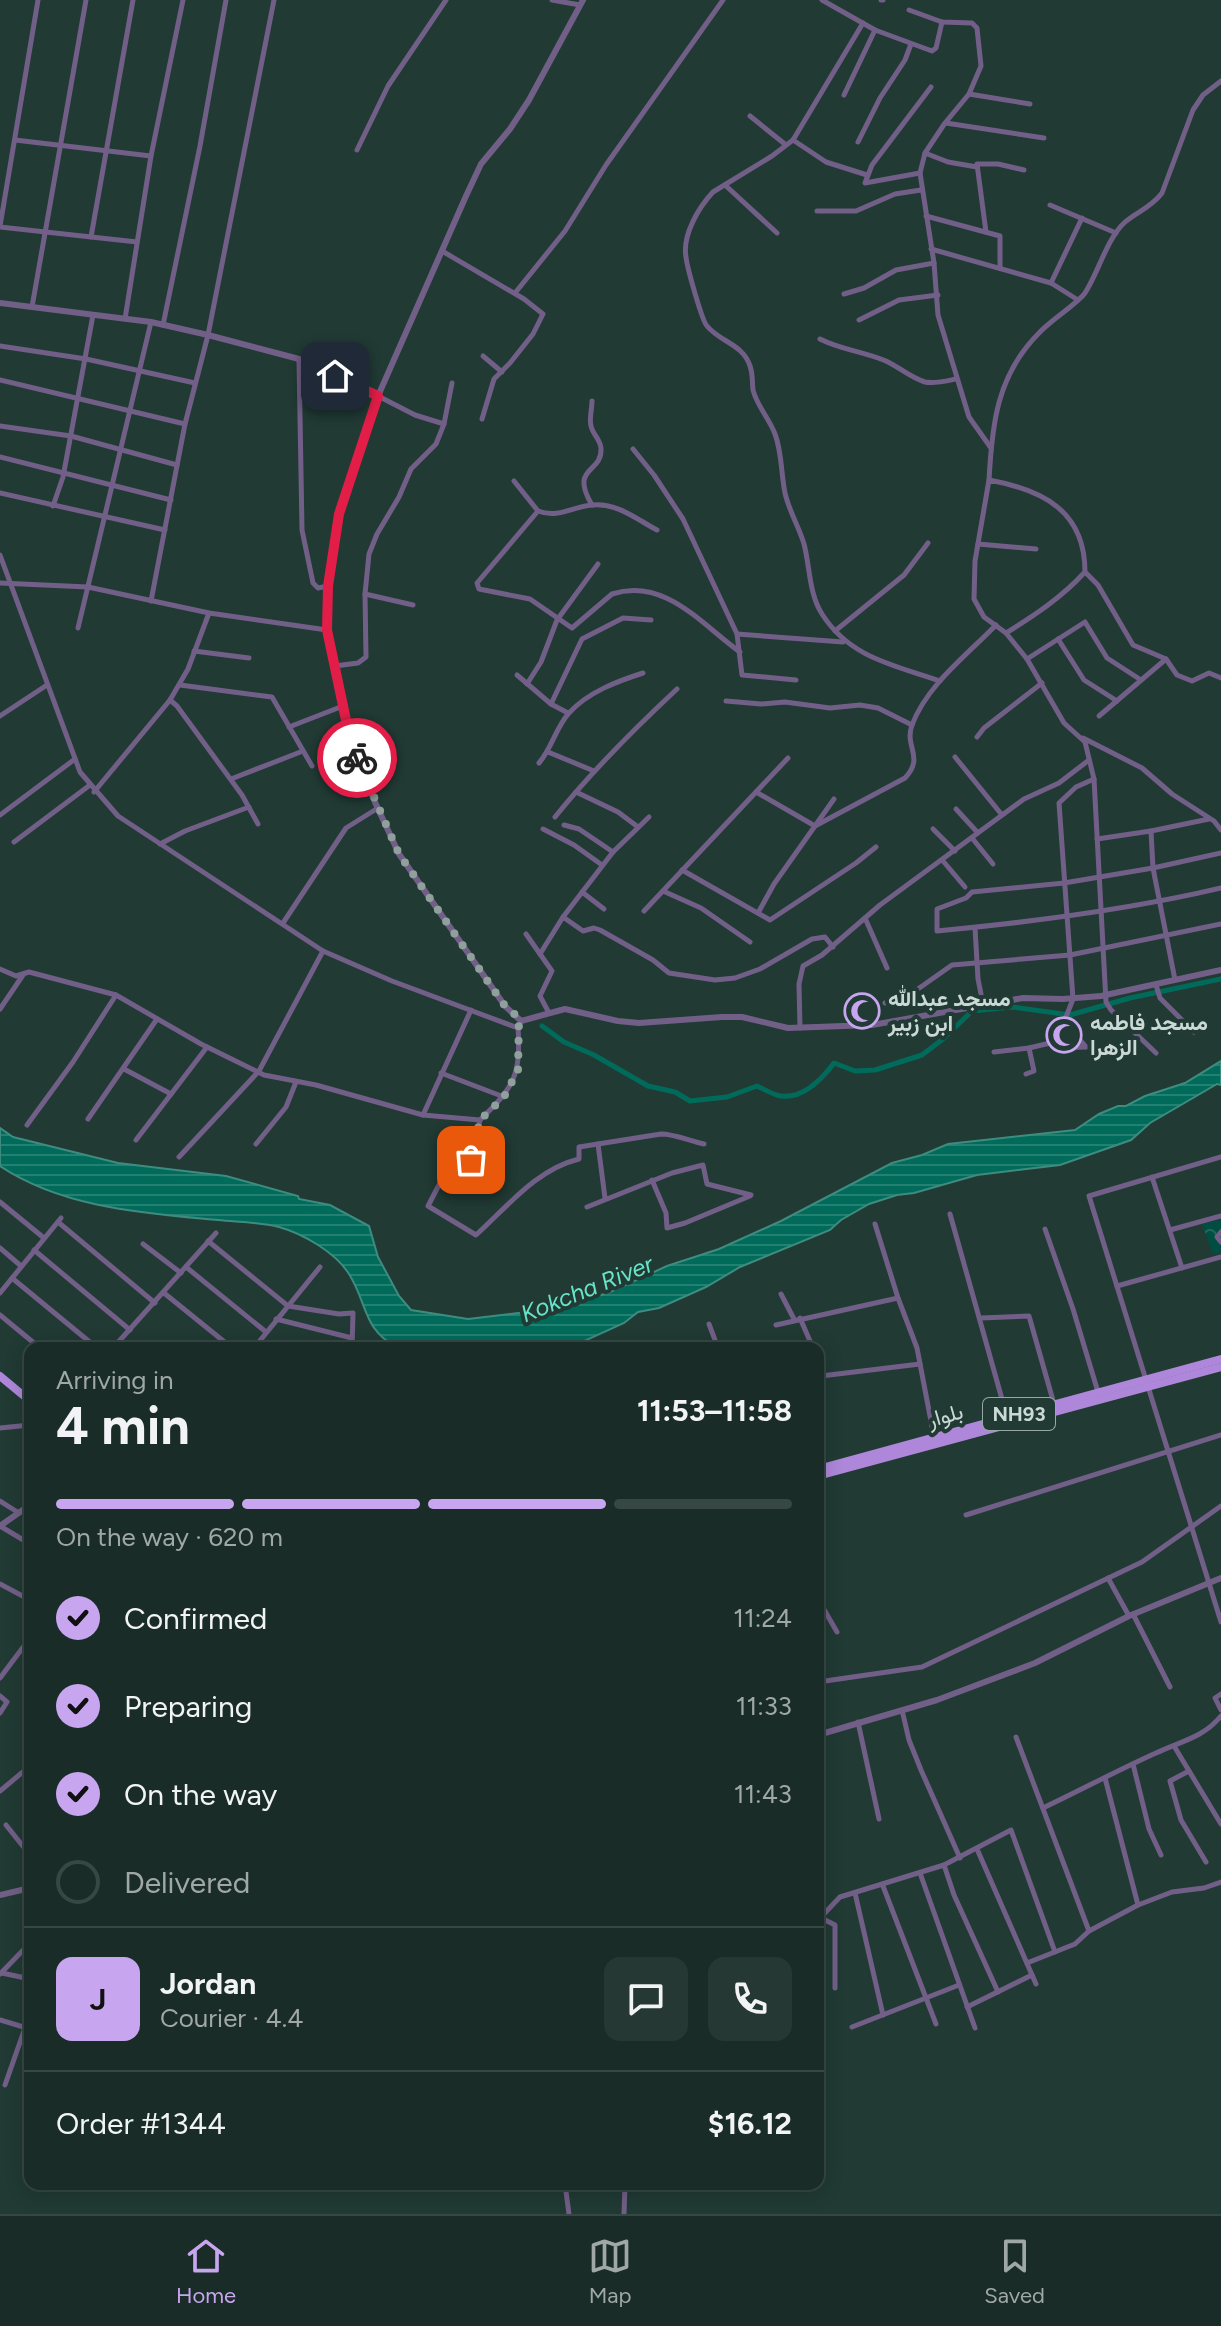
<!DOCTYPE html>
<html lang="en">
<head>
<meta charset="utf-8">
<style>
	body { margin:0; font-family:Figtree,Vazirmatn,sans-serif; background:#263833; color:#f1f3f6; height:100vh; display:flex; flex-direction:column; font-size:30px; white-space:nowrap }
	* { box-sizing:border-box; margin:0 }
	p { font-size:26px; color:#9fa7a7 }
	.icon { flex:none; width:44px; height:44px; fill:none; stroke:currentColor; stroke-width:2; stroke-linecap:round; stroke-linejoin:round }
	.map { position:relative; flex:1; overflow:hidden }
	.details { position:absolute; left:24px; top:1342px; width:800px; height:848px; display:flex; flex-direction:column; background:#192c27; border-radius:16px; box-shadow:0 4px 20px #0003,0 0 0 2px #374844 }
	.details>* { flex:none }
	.pin { position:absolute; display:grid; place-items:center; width:68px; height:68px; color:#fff; margin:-34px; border-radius:16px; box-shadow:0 4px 12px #0006 }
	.courier { position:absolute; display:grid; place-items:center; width:80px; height:80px; margin:-40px; border:6px solid #e11d48; border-radius:50%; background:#fff; color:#222; box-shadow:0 2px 10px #0007 }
	.head em { font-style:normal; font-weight:700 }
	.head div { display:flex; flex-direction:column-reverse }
	.head { display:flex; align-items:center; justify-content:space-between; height:136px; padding:0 32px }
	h1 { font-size:52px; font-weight:700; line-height:60px }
	.bar { display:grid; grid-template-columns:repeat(4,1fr); gap:12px 8px; align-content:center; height:96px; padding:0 32px }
	.bar i { height:10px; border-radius:6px; background:#374844 }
	.bar .current { background:#c7a6ef }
	.bar p { grid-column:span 4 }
	.line { display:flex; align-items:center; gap:20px; padding:0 32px; border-top:2px solid #374844 }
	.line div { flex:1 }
	.round { display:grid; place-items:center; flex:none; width:84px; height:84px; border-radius:16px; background:#263833 }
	ol { padding:0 32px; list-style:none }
	li { display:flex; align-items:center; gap:24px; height:88px }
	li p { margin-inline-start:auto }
	li .icon { padding:8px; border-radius:50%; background:#c7a6ef; color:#111; stroke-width:4 }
	li:last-child { color:#9fa7a7 }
	li i { width:44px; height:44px; border:4px solid #374844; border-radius:50% }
	.menu { display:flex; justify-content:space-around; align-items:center; height:112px; border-top:2px solid #374844; background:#192c27; font-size:22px; color:#9fa7a7 }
	.menu a { display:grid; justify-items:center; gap:4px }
	.menu .current { color:#c7a6ef }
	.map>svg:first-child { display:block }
	.park { fill:url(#park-crowns) }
	.water { fill:url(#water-rules); stroke:#3d8c7f; stroke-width:2 }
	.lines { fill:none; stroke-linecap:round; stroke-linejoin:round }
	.canal { stroke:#006b5a; stroke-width:5 }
	.minor { stroke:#725f88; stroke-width:5 }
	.tertiary { stroke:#725f88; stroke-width:6 }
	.primary { stroke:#ae87da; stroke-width:8 }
	.done { stroke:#90a19d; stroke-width:8; stroke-dasharray:0 14.4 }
	.route { stroke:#e11d48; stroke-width:10 }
	.labels { text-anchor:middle; stroke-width:8; stroke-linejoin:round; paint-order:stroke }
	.shield { fill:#213a34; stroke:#98a9a5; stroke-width:2 }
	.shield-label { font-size:20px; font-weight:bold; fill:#cbd9d5 }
	.poi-label { font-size:22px; font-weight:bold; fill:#cbd9d5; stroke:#213a34; text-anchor:start }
	.street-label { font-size:22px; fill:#cbd9d5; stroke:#213a34 }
	.water-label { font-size:24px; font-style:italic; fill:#68e4c9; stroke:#213a34 }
</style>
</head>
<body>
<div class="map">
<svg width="1221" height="2214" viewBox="0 0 1221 2214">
	<defs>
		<pattern id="park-crowns" width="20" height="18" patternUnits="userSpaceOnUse" patternTransform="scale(2)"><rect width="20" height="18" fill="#004e41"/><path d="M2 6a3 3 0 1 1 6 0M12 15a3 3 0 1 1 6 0" fill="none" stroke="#24675c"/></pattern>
		<pattern id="water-rules" width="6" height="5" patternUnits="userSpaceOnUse" patternTransform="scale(2)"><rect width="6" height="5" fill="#006b5a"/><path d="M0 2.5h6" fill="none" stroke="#248071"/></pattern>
	</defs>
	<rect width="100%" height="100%" fill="#213a34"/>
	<!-- park -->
	<polygon class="park" points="1221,1220 1221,1252 1213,1254 1202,1224"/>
	<!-- water -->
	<path class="water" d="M 1221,1061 L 1221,1085 L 1217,1084 L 1150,1123 L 1131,1140 L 1060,1165 L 977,1175 L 914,1193 L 897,1195 L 869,1204 L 841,1220 L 830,1230 L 740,1267 L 706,1287 L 659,1308 L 638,1312 L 624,1323 L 569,1348 L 398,1348 C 362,1329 368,1304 349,1274 C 336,1253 304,1234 279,1227 C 260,1222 237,1222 218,1220 C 144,1213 63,1208 0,1166 L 0,1128 L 13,1137 L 118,1163 L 226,1176 L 298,1196 L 299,1199 L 330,1205 L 369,1226 L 378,1257 L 399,1296 L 411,1310 L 468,1319 L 552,1309 L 608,1293 L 667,1266 L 719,1249 L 781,1221 L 892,1163 L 922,1155 L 948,1144 L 1075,1130 L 1099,1114 L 1118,1106 L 1126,1106 L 1145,1096 L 1185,1083 Z"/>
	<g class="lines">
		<!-- canal -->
		<path class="canal" d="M 542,1026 L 564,1042 L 594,1055 L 648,1086 L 675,1092 L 690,1101 L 727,1097 L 757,1086 C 764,1089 773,1095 781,1096 C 803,1099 822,1079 834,1063 L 855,1071 L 875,1070 L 922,1055 L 943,1039 L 972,1011 L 1012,1007 L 1070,1015 L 1130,998 L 1221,979"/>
		<!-- minor -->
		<g class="minor">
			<polyline points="552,0 580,5"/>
			<polyline points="822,0 875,30 932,51 936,48 942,22"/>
			<polyline points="881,0 883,0"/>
			<polyline points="909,10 942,22 972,23 977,28 981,66 969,94 945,123 925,153 920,173 934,263 938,315 969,417 991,448"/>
			<path d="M 863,23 L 793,140 L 772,156 L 713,192 C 699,207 682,235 686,257 C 687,267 702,321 707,326 C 720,342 743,344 750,366 C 753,374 752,382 753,390 C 757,406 769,418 775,434 C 782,452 781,474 785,493 C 789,511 799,527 804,544 C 810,567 809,594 822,614 C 850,658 894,665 940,681"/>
			<polyline points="969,94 1030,104"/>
			<polyline points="844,95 875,30"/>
			<polyline points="750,116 786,145"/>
			<polyline points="946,123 1044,138"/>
			<polyline points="15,140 151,156"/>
			<polyline points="793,140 826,162 867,175"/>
			<polyline points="858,142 880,98 905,60 911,44"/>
			<polyline points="357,150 388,86 446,0"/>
			<polyline points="925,153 948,162 977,167"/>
			<polyline points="920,173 865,183 872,165 931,87"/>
			<polyline points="725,185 777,233"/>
			<polyline points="1050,205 1116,233"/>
			<polyline points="817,211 856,211 895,194 921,190"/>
			<polyline points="926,216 1000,236 1000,267"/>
			<polyline points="0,226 38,0"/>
			<polyline points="0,227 137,242"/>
			<polyline points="986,232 977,164 998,164 1024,170"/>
			<polyline points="91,237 133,0"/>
			<polyline points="931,249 1051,283 1078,300"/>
			<polyline points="442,251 524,299 543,314 533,334 510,363 494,379 482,419"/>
			<polyline points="1051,283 1082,218"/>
			<polyline points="515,293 565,231 606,165 723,0"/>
			<polyline points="844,294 864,288 896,270 934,263"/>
			<polyline points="32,307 86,0"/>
			<polyline points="125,319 151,156 183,0"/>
			<polyline points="859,320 899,300 938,295"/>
			<polyline points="163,325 200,146 226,0"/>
			<path d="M 820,339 C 841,350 863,351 886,361 C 899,367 911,378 925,382 C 935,384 946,381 956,379"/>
			<polyline points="0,346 86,359 195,383"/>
			<polyline points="483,356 502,372"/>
			<polyline points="299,359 302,530 313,583 318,588 328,586"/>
			<polyline points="0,380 185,424"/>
			<polyline points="378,396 415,415 444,424"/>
			<polyline points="0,426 71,436 177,465"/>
			<polyline points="633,449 654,475 683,519 737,634 742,675 796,680"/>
			<polyline points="0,457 171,500"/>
			<path d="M 989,480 C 992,424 997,375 1039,333 C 1050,321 1078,303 1085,293 C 1098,273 1107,239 1124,223 C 1136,212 1151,208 1162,193 L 1193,110 L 1203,95 L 1221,81"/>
			<path d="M 514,481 L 538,511 C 559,519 573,506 593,505 C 618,503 636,519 657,530"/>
			<polyline points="0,493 165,530"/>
			<path d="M 592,505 C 569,466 602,474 601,449 C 601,440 593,435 591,426 C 589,419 592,409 592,401"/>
			<polyline points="53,506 63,477 93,315"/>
			<path d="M 538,511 L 477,583 L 479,589 L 530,599 L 572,628 L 612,594 C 665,577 702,625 740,652"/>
			<polyline points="978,544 1036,549"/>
			<polyline points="0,555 80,772 118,816 323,951 392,981 518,1028"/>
			<polyline points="0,583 88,587 209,613 327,630"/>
			<polyline points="365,594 413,605"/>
			<polyline points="151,601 185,424 208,335 274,0"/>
			<polyline points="78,628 151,322"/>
			<polyline points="835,631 904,575 928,543"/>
			<path d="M 1006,633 C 1035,615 1061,598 1085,572"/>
			<polyline points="737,634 843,642"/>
			<polyline points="1058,639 1084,680 1117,701"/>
			<polyline points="194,651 249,658"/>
			<polyline points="1027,659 1085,622 1107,658 1141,680"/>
			<polyline points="335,666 358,663 366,657 365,594 369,554 377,534 399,497 411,469 436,444 444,424 452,383"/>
			<polyline points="517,675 551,704 568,713"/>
			<polyline points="527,684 541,662 557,620 598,564"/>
			<polyline points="180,685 272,697 312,766"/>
			<polyline points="170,700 177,706 242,795 258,824"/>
			<polyline points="726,701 761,704 785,702 830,708 860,705 878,708 912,725"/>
			<polyline points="551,704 582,639 623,618 651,620"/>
			<polyline points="0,716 47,685"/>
			<polyline points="1099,716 1166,659"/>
			<polyline points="289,727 343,706"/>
			<polyline points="977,737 984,728 1042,683"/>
			<polyline points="1083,738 1142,768 1172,794 1214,821 1221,830"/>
			<polyline points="548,752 594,771"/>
			<polyline points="955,757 1002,815"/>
			<path d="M 539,763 C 552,748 556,727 569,713 C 588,692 618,681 643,673"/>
			<polyline points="231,779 303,751"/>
			<polyline points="94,792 170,700 188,669 209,613"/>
			<polyline points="576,792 618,812 638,827"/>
			<path d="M 756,792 L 815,826 L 905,778 C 925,757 904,747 912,725 C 927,685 967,655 996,625"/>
			<polyline points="956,809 978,833"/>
			<polyline points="0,815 75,759"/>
			<path d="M 555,817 C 592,771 633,730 677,689"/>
			<polyline points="564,825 579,829 613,852"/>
			<polyline points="543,829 574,845 602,865"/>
			<polyline points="933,829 955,851"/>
			<polyline points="1151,831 1209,819"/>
			<polyline points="972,838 993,864"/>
			<polyline points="1097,839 1151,831 1153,868 1175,980"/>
			<polyline points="14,842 90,785"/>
			<polyline points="160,844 185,831 249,807"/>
			<path d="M 1221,853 L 1153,868 L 1064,883 L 972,892 L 966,898 L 937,909 L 937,931 C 1033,922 1128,910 1221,888"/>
			<polyline points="943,861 965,887"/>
			<polyline points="682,870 770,920 856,863 876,847"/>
			<polyline points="663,891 701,908 750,942"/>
			<polyline points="582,892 604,909"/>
			<polyline points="644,911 788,758"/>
			<polyline points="758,913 774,884 834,799"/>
			<polyline points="563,917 613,852 649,817"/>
			<polyline points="865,918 887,968"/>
			<polyline points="283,923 346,828 378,808"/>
			<polyline points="975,928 978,979 983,1004"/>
			<polyline points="526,934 540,954"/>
			<path d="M 0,969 L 16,976 L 29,972 L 116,995 L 201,1044 L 264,1075 L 316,1085 L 423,1115 L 480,1120 C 514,1087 521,1076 518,1027"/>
			<polyline points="1156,985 1160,998 1194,1032"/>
			<polyline points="885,1003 908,996 952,965 1070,955 1221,924"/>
			<polyline points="0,1009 23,975"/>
			<polyline points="549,1013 540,996 552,971 540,954 563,917 583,931 594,928 600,930 653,960 669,973 715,980 735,978 760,969 812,939 825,937 833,947"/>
			<polyline points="800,1028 799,984 803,966 822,955 880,905 1024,799 1059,783 1089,760"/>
			<polyline points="1050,1043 1054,1048 1086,1047 1064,1022"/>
			<polyline points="994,1052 1029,1048 1050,1043 1064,1022 1073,999 1059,803 1076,787 1094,779"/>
			<path d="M 1156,1053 L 1111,1010 L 1106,1002 L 1094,779 L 1085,742 L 1064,723 L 1027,659 L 1006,633 L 984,617 L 974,599 L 975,561 L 989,480 C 1043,490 1085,511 1085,572 L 1098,585 L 1133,645 L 1166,659 L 1177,675 L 1192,681 L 1209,673 L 1221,678"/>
			<polyline points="124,1069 171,1094"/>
			<polyline points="441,1073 504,1097"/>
			<polyline points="1026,1074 1034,1071 1029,1048"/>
			<polyline points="423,1115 471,1010"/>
			<polyline points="88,1119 157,1019"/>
			<path d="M 480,1120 L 471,1160 L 452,1160 L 428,1206 L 476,1235 C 507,1207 537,1169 579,1159 L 579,1147 L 661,1134 C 675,1134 689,1141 704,1144"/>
			<polyline points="27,1125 73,1062 116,995"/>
			<polyline points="136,1140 207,1047"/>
			<polyline points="256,1144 286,1107 296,1082"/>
			<polyline points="598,1144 605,1198"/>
			<polyline points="179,1157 259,1071 323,951"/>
			<polyline points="1221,1157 1089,1196 1221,1622"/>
			<polyline points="1152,1177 1182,1268"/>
			<polyline points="652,1180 666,1213 667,1228 685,1223 750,1196"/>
			<polyline points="0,1202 44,1238"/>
			<polyline points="587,1207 672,1173 703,1165 707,1184 751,1195"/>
			<polyline points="950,1214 1007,1417"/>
			<polyline points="58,1222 155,1303"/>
			<polyline points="875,1224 898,1298 917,1348 934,1437"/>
			<polyline points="1045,1229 1073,1309 1098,1392"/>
			<polyline points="1170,1230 1221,1216"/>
			<polyline points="1221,1232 1217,1237 1221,1242"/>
			<polyline points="208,1241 288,1306 339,1314 353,1313 352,1348"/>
			<polyline points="143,1244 181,1273"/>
			<polyline points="0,1248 21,1266"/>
			<polyline points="34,1250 130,1330"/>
			<polyline points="186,1267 266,1332"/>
			<polyline points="12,1278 97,1348"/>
			<polyline points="1117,1286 1221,1257"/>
			<polyline points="0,1293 61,1218"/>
			<polyline points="164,1293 232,1348"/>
			<polyline points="781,1294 794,1319"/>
			<polyline points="0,1315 40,1348"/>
			<polyline points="800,1318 813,1348"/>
			<polyline points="981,1318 1029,1316 1054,1404"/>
			<polyline points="276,1319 352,1338"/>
			<polyline points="709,1324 718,1348"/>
			<polyline points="776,1325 898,1298"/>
			<polyline points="113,1348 216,1233"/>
			<polyline points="254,1348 320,1267"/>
			<polyline points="821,1376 920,1364"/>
			<polyline points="0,1428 30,1425"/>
			<polyline points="0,1501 19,1513"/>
			<polyline points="966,1515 1221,1435"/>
			<polyline points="0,1526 30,1544"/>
			<polyline points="1108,1578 1129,1616"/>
			<polyline points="0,1584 30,1600"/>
			<polyline points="818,1599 837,1632"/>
			<polyline points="1133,1614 1170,1687"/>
			<polyline points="0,1678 30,1638"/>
			<polyline points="818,1682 922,1667 1142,1562 1221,1506"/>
			<polyline points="1221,1694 1215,1698 1221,1710"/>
			<polyline points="0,1696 7,1702 0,1713"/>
			<polyline points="902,1710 909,1740 921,1770 960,1858"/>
			<polyline points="858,1722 879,1819"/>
			<polyline points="1016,1737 1089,1931"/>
			<polyline points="1174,1746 1221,1824"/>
			<polyline points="1133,1764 1149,1829 1161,1855"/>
			<polyline points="1189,1771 1170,1781 1181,1820 1206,1862"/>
			<polyline points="1105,1778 1138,1905"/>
			<polyline points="0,1791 30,1766"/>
			<path d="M 1043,1808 C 1081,1790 1118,1770 1156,1753 C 1181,1741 1203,1738 1221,1716"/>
			<polyline points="6,1825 30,1855"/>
			<polyline points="977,1849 1036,1984"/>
			<polyline points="944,1865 954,1895 998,1992"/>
			<polyline points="920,1873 975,2028"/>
			<polyline points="883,1886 936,2024"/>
			<polyline points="855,1893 883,2015"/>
			<polyline points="819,1917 835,1925 835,1988"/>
			<polyline points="821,1917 840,1897 944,1865 1011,1830 1055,1952"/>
			<polyline points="1027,1963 1075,1944 1089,1931 1138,1905 1172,1892 1204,1888 1221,1882"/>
			<polyline points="2,1973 30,1979"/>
			<polyline points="0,1974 30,1943"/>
			<polyline points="967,2007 1032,1975"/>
			<polyline points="0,2020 30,2029"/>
			<polyline points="852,2027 959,1985"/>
			<polyline points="5,2085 25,2028"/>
			<polyline points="565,2184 569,2214"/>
			<polyline points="624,2214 625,2184"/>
		</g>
		<!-- tertiary -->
		<g class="tertiary">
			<polyline points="583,0 529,100 510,129 481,164 466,196 378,396 339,514 328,586 327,630 346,720 361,772 399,854 505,1006 521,1021 565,1009 618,1021 639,1023 722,1017 742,1017 788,1028 872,1025 1023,998 1063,999 1101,996 1221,970"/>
			<polyline points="0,303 151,322 208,335 299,359 378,396"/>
			<polyline points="0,1526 30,1505"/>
			<polyline points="818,1735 937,1700 1035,1663 1129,1616 1221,1578"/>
			<polyline points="0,1895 30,1888"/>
		</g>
		<!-- primary -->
		<g class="primary">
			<polyline points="0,1376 30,1401"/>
			<polyline points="818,1469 1221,1359"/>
			<polyline points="818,1476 1221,1367"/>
		</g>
	</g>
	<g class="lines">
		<!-- done -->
		<polyline class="done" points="357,758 399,854 505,1006 519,1018 518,1070 504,1097 480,1120 471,1160"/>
		<!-- route -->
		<polyline class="route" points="335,376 378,396 339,514 328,586 327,630 346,720 357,758"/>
	</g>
	<!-- icons -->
	<defs>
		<symbol id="mosque-ring" viewBox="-11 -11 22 22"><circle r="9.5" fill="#213a34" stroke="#c7a6ef" stroke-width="1.5"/><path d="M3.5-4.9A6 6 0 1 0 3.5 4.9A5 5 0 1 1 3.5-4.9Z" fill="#c7a6ef"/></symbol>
	</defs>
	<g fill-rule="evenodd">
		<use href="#mosque-ring" x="842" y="991" width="40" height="40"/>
		<use href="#mosque-ring" x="1044" y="1015" width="40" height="40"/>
	</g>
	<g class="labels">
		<!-- shield labels -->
		<rect class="shield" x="983" y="1398" width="72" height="32" rx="6"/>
		<g class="shield-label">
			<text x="1019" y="1421">NH93</text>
		</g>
		<!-- poi labels -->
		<g class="poi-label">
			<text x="888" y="1006">مسجد عبدالله<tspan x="888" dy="25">ابن زبیر</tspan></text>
			<text x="1090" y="1030">مسجد فاطمه<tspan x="1090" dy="25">الزهرا</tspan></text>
		</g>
		<!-- street labels -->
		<g class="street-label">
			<text transform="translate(945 1415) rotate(-16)" y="8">بلوار</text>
		</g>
		<!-- water labels -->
		<g class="water-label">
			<text transform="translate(587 1289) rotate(-22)" y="8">Kokcha River</text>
		</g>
	</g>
</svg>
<div class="pin" style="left:471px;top:1160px;background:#ea580c"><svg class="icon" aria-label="bag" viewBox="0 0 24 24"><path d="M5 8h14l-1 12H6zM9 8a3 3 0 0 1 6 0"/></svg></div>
<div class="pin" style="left:335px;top:376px;background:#1f2937"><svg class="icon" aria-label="home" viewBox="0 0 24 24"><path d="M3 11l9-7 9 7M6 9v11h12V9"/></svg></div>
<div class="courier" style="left:357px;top:758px"><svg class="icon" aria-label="bike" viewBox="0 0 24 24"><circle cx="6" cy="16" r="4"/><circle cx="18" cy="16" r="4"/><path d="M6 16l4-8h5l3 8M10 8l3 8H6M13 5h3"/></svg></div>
<section class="details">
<div class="head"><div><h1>4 min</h1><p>Arriving in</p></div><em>11:53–11:58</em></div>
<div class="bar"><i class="current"></i><i class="current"></i><i class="current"></i><i></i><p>On the way · 620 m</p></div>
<ol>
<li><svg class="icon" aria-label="check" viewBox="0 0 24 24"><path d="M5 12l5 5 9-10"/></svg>Confirmed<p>11:24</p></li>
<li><svg class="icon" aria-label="check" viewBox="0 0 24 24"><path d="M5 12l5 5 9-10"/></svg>Preparing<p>11:33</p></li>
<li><svg class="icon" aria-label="check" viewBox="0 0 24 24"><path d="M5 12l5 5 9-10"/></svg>On the way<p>11:43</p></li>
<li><i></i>Delivered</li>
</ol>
<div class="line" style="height:144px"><b class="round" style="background:#c7a6ef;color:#111">J</b><div><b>Jordan</b><p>Courier · 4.4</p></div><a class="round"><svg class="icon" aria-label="chat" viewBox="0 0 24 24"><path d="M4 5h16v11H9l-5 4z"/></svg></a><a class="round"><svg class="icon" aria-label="phone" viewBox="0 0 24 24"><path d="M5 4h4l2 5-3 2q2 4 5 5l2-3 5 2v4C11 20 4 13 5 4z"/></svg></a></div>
<div class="line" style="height:104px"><div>Order #1344</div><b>$16.12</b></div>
</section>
</div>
<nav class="menu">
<a class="current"><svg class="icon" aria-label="home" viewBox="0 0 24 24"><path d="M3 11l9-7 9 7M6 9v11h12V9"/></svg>Home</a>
<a><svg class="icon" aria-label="map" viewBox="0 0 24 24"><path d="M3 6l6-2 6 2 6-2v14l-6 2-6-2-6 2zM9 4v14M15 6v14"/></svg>Map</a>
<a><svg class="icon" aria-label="saved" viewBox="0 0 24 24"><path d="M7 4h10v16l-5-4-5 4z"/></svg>Saved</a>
</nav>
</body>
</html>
